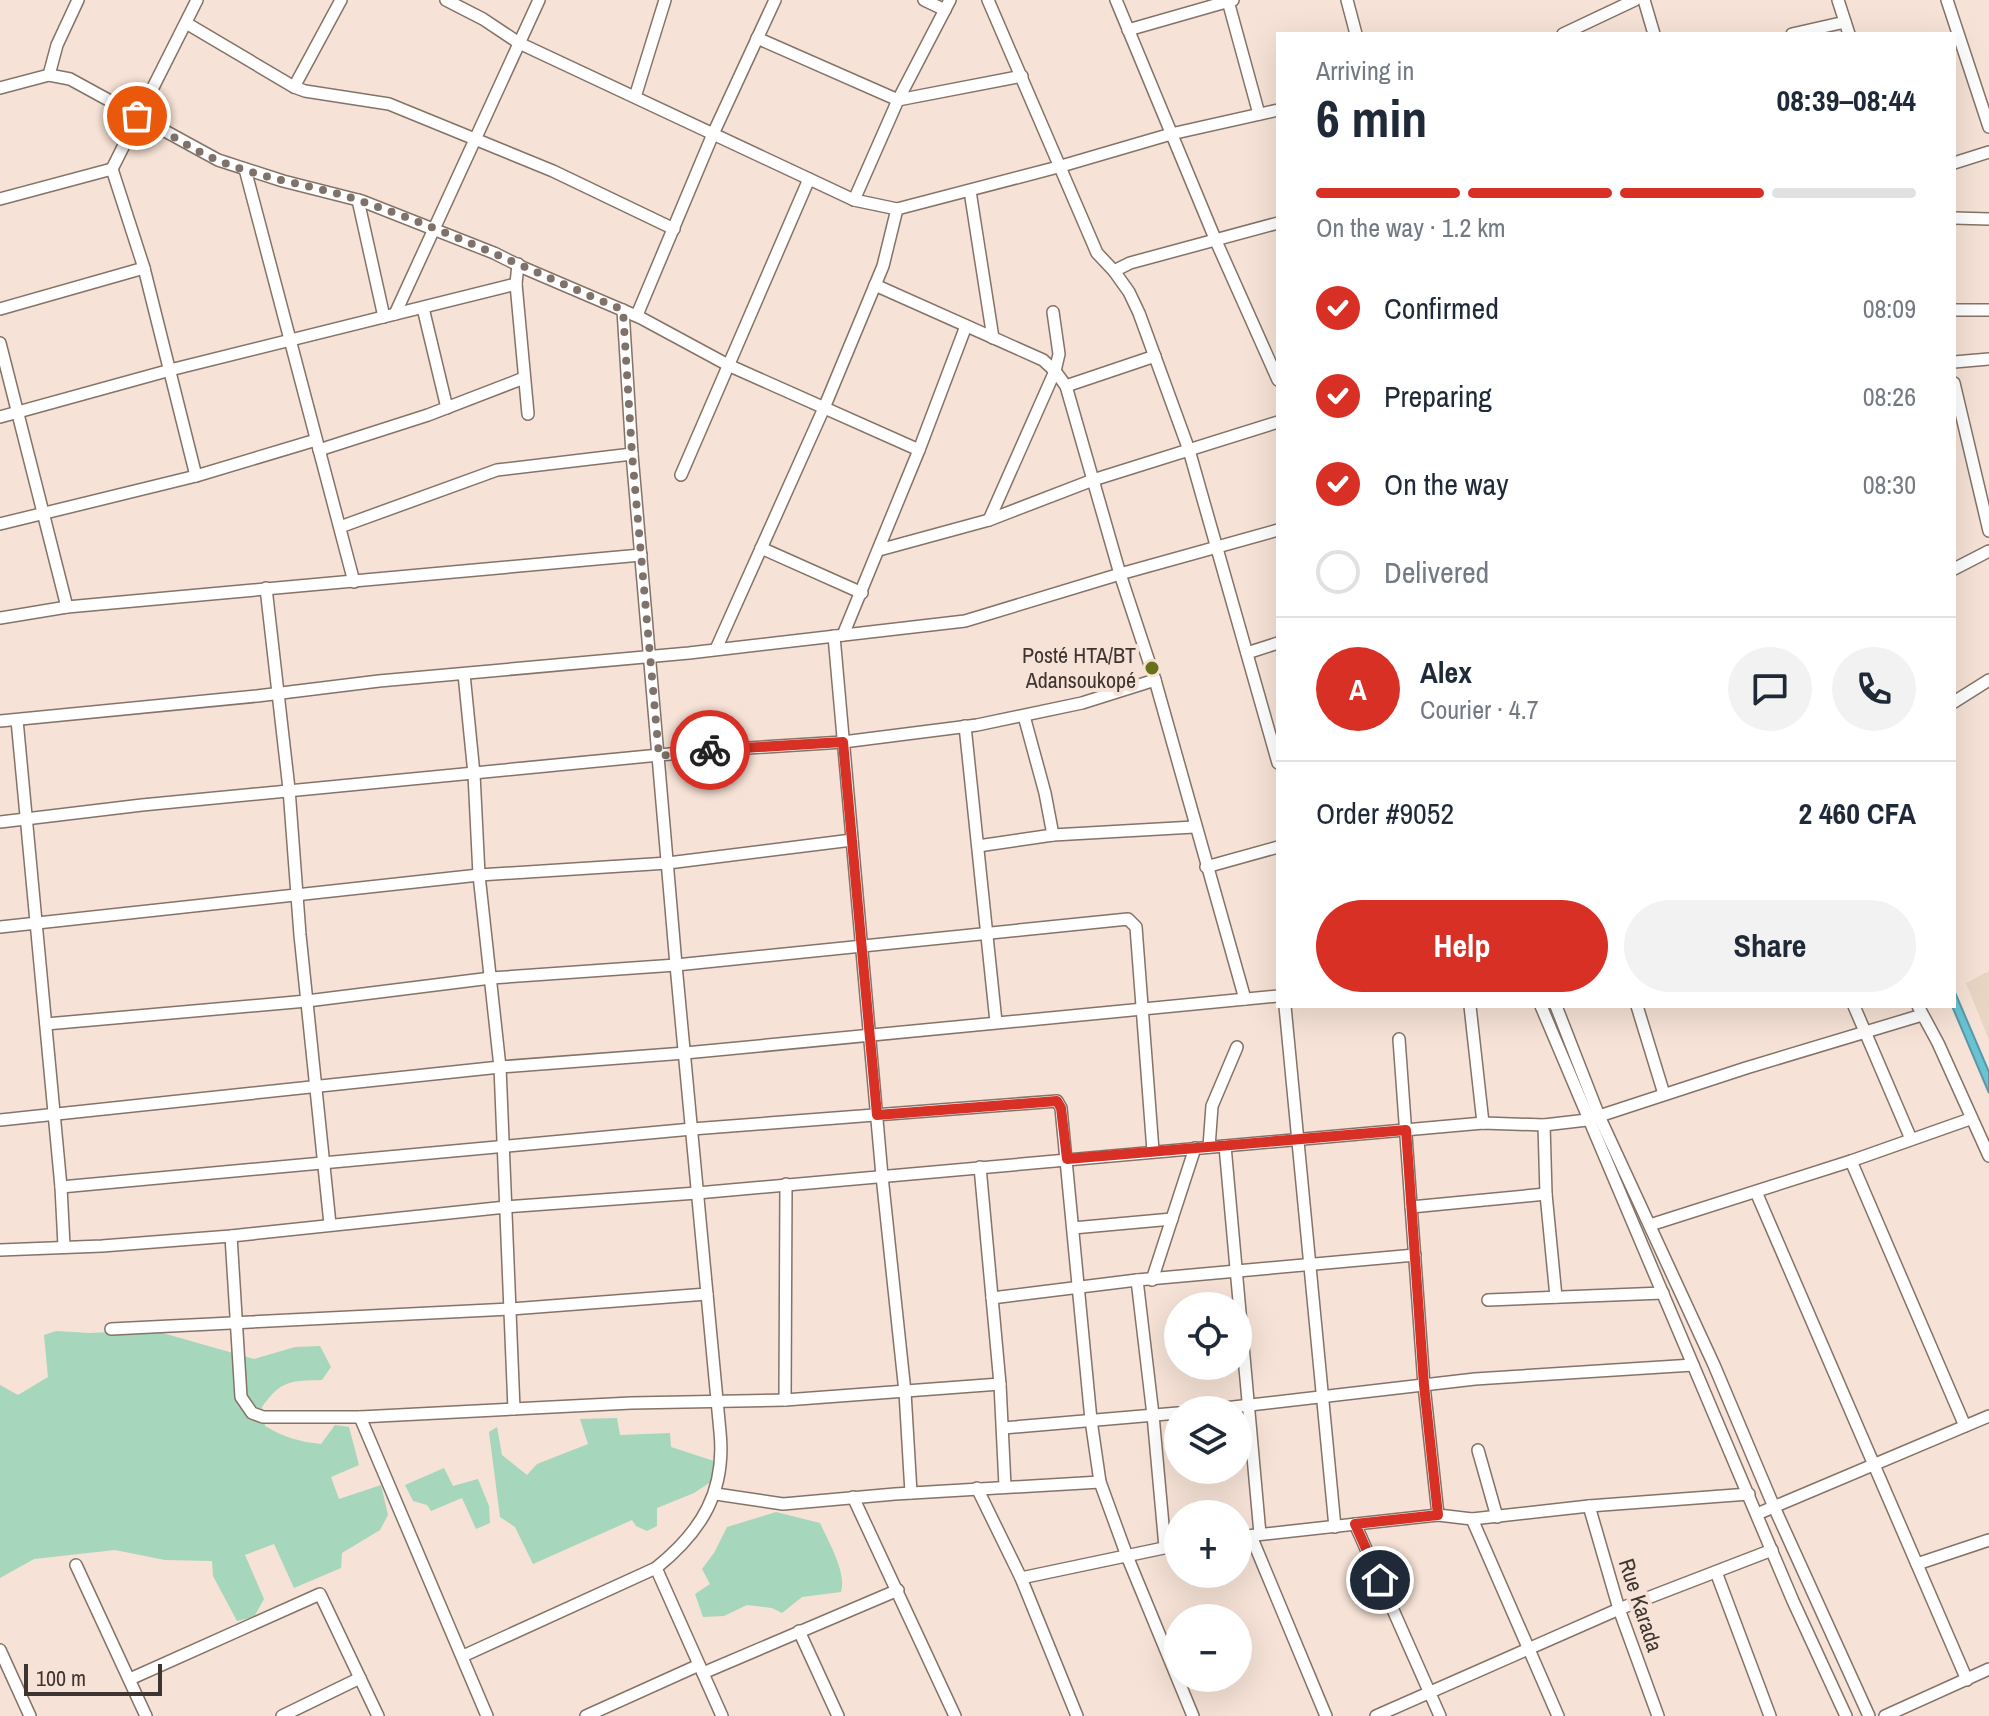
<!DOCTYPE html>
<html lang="en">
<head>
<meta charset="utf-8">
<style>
	body { margin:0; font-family:"Archivo Narrow",sans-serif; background:#f2f2f3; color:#1f2937; height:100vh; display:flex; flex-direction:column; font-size:30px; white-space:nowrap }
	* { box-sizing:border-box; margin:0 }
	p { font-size:26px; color:#747a83 }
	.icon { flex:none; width:44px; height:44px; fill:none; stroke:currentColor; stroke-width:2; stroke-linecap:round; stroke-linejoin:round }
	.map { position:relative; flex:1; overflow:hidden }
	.panel { position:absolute; left:1276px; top:32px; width:680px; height:976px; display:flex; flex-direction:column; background:#fff; border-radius:0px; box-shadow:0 8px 32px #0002 }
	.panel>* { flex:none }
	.tools { position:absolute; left:1164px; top:1292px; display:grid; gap:16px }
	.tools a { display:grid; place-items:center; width:88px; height:88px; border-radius:50%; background:#fff; box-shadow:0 8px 32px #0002; font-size:40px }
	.scale { position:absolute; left:24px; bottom:20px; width:138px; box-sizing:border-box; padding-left:8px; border:4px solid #3d3531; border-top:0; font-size:22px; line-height:28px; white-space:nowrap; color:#3d3531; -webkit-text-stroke:6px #f6e2d6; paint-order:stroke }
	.pin { position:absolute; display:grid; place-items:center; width:68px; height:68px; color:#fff; margin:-34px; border:4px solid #fff; border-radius:50%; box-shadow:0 2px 8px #0007 }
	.courier { position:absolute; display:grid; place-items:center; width:80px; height:80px; margin:-40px; border:6px solid #d93025; border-radius:50%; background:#fff; color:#222; box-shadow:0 2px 10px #0007 }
	.summary em { font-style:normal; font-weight:700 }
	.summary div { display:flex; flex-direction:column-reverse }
	.summary { display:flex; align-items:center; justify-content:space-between; height:136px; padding:0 40px }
	h1 { font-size:52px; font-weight:700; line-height:60px }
	.bar { display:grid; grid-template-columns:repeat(4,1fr); gap:12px 8px; align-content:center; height:96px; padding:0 40px }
	.bar i { height:10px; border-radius:6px; background:#e0e1e3 }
	.bar .current { background:#d93025 }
	.bar p { grid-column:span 4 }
	.line { display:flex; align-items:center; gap:20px; padding:0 40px; border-top:2px solid #e0e1e3 }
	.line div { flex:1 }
	.round { display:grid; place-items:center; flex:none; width:84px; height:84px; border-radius:42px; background:#f2f2f3 }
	ol { padding:0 40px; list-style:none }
	li { display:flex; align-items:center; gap:24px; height:88px }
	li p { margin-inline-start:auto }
	li .icon { padding:8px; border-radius:50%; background:#d93025; color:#fff; stroke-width:4 }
	li:last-child { color:#747a83 }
	li i { width:44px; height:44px; border:4px solid #e0e1e3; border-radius:50% }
	.primary-button { display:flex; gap:16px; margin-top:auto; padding:16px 40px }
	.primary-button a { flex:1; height:92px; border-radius:48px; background:#d93025; color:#fff; font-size:32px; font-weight:700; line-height:92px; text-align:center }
	.primary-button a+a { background:#f2f2f3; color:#1f2937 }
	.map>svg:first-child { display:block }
	.industrial { fill:#e8d6c5 }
	.green { fill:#a6d6bb }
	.water { fill:#68c3d4; stroke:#5b98a3; stroke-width:2 }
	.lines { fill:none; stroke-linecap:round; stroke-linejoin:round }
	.minor-casing { stroke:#847368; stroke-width:14 }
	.minor { stroke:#fff; stroke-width:11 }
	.done { stroke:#7e726b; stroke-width:8; stroke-dasharray:0 14.4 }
	.route { stroke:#d93025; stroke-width:10 }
	.poi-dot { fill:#697118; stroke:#f6e2d6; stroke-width:3 }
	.labels { text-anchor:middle; stroke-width:8; stroke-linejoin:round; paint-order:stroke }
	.poi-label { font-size:22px; fill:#3d3531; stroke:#f6e2d6; text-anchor:end }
	.street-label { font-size:22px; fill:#3d3531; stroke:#f6e2d6 }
</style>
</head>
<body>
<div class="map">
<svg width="1989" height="1716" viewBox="0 0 1989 1716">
	<rect width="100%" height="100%" fill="#f6e2d6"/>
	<!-- industrial -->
	<polygon class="industrial" points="1989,971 1989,1040 1966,983"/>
	<!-- green -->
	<g class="green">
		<path d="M 152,1330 L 254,1359 L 295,1347 L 320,1346 L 331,1367 L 322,1380 C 290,1381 281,1380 262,1407 L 265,1426 C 283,1437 300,1442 321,1444 L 335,1425 L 349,1427 L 359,1465 L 331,1477 L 339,1499 L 381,1485 L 388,1515 L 380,1530 L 342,1553 L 341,1568 L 294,1588 L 274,1544 L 245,1555 L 264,1599 L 254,1617 L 237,1621 L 213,1576 L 212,1561 L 165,1560 L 115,1550 L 34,1559 L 0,1578 L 0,1385 L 18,1395 L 48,1377 L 44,1335 L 56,1331 L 90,1333 Z"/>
		<polygon points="617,1418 620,1435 670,1433 671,1447 714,1461 712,1481 694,1493 657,1508 657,1526 647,1531 636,1526 632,1520 533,1564 515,1527 500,1517 489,1432 497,1427 502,1455 527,1475 537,1464 588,1444 580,1419"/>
		<polygon points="444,1468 453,1486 478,1479 489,1506 490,1523 476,1529 462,1498 431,1511 427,1505 413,1501 405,1485"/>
		<path d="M 776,1512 L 820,1523 C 828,1541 847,1572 841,1592 L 802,1597 L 782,1613 L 772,1608 L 747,1605 L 724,1616 L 703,1617 L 695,1594 L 710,1584 L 702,1569 L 714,1553 L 727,1527 Z"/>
	</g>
	<!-- water -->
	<polygon class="water" points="1954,990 1989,1072 1989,1093 1952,1006"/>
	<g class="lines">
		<defs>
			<g id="minor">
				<polyline points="446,0 483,19 519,43 854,200 897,209 1058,167 1171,134 1278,110"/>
				<polyline points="924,0 945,10"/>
				<polyline points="988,0 1097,253 1114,271 1130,263 1278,223"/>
				<polyline points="1116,0 1216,241 1278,380"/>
				<polyline points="1347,0 1356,34"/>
				<polyline points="1644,0 1654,34"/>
				<polyline points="1838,0 1849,34"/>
				<polyline points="1947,0 1989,127"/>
				<polyline points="1228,1 1259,114"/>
				<polyline points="186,23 294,87 305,91 389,104 553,171 674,229"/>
				<polyline points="1128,30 1233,0"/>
				<polyline points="1563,34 1635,0"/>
				<polyline points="1792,34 1845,22"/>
				<polyline points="757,38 898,100 1022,76"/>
				<polyline points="49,75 57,45 78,0"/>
				<polyline points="294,87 341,0"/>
				<polyline points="0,88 49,75 70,79 218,160 283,181 362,201 494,253 524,268 641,318 728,365 919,450"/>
				<polyline points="635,97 665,0"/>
				<polyline points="1954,163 1989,152"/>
				<polyline points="112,169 197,0"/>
				<polyline points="245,169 354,582"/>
				<polyline points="970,191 993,338"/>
				<polyline points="0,199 112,169 144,268 196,476"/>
				<polyline points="358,200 384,317"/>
				<polyline points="854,200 898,100 950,0"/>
				<polyline points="1954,218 1989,219"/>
				<polyline points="518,264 516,284 528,414"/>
				<polyline points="1114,271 1129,292 1139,313 1189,450 1278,763"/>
				<polyline points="875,285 1043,360 1055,371 1066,386 1120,574 1155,680 1245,999"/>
				<polyline points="423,308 447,408"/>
				<polyline points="0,309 144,268"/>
				<polyline points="1954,310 1989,310"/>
				<polyline points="395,314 539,0"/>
				<polyline points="637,315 713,134 775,0"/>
				<polyline points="0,343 67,607"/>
				<polyline points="1954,362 1989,359"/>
				<polyline points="1954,383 1989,531"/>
				<polyline points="1066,386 1155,356"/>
				<polyline points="0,417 174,369 516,284"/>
				<polyline points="319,450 428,415 524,378"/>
				<polyline points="681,475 809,179"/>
				<polyline points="989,520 1055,371 1059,354 1053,312"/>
				<polyline points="0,524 196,476 316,440"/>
				<polyline points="340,527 497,470 632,454"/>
				<polyline points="761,548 862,593"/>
				<polyline points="879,550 989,520 1093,480 1278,422"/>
				<polyline points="1954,569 1989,551"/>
				<polyline points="266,588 289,789 300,935 330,1224"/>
				<polyline points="0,618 67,607 641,555"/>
				<polyline points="843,635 919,450 966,326"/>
				<polyline points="834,636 882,1176 905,1392 911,1493"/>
				<polyline points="716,649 824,408 883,266 897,209"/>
				<polyline points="1247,653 1278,643"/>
				<polyline points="464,674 474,774 479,875 500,1067 514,1409"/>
				<polyline points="1954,702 1989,680"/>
				<polyline points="1024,716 1045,793 1053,835"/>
				<polyline points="17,720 61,1187 64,1246"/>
				<polyline points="0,721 257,696 379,681 689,653 965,621 1120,574 1278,530"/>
				<polyline points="965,726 996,1022"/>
				<polyline points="0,822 142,805 701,751 843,742 977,725 1082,703 1155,680"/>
				<polyline points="978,846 1053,835 1194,827"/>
				<polyline points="1206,867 1278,847"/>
				<polyline points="0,927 479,875 668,863 852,840"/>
				<polyline points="1285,1006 1335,1527"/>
				<polyline points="1470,1006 1483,1123"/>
				<polyline points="1541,1006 1793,1601 1846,1716"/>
				<polyline points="1556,1006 1599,1116 1714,1365 1774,1507 1869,1716"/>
				<polyline points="1637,1006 1664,1094"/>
				<polyline points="1854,1006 1911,1139"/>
				<polyline points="1918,1006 1938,1043 1989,1156"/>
				<polyline points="46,1024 307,1001 491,978 676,965 1128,919 1136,927 1153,1151"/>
				<polyline points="1399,1039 1424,1385 1438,1515"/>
				<polyline points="0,1120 500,1067 685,1053 1278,996"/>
				<polyline points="1544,1125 1546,1194 1556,1297"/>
				<polyline points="1225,1146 1260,1534"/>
				<polyline points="1209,1147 1212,1106 1237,1047"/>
				<polyline points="1851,1161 1965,1426"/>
				<polyline points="980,1167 1000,1384 1005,1486"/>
				<polyline points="61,1187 692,1129 1057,1101 1061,1108 1091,1420 1100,1482 1127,1556 1193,1716"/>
				<polyline points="1756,1192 1967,1680"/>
				<polyline points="1411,1207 1546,1194"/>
				<polyline points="1650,1225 1851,1161 1970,1119"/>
				<polyline points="1073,1228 1172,1219"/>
				<polyline points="231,1236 241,1397 252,1413 263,1417 360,1417 631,1403 785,1400 1000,1384"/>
				<polyline points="0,1250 102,1246 231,1236 506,1207 697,1193 1483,1123 1544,1125 1587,1120 1746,1068 1922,1015"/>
				<polyline points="1137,1280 1153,1415 1165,1547"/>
				<polyline points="1152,1280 1195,1148"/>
				<polyline points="992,1298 1137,1280 1415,1255"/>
				<polyline points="1488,1300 1663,1293"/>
				<polyline points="111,1329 511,1309 707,1294"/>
				<polyline points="785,1400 786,1184"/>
				<polyline points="1207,1410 1475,1379 1693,1365"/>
				<polyline points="360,1417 487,1716"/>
				<polyline points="1003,1428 1178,1413"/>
				<polyline points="1478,1450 1497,1517"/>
				<polyline points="977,1488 1021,1578 1077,1716"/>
				<polyline points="716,1494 783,1504 895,1494 1100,1482"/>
				<polyline points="853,1497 955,1716"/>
				<polyline points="1589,1506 1619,1609 1658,1716"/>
				<polyline points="1757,1514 1989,1416"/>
				<polyline points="1472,1519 1558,1716"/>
				<polyline points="1355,1524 1440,1716"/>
				<polyline points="1251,1536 1326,1716"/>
				<polyline points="1238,1537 1438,1515 1472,1519 1589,1506 1749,1494"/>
				<polyline points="1917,1564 1989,1540"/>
				<polyline points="76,1565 146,1716"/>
				<polyline points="656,1568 722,1716"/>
				<polyline points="1716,1572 1770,1716"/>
				<polyline points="1021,1578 1178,1545"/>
				<polyline points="799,1631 838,1716"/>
				<polyline points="0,1650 30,1716"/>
				<path d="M 463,1656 L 656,1568 C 702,1531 726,1491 720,1432 L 676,965 L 632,454 L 623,310"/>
				<polyline points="703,1673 898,1590"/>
				<polyline points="130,1679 320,1594 378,1716"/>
				<polyline points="282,1716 360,1678"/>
				<polyline points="586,1716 699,1665"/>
				<polyline points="1376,1716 1619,1609 1772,1550"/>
				<polyline points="1885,1716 1989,1669"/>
			</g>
		</defs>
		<!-- minor casing -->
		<use href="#minor" class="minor-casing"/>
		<!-- minor -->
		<use href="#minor" class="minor"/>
	</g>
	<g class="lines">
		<!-- done -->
		<path class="done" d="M 137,116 C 164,130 189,148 217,160 C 264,180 316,185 364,202 C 452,232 536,273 623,310 L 632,454 L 659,756 L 710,750"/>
		<!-- route -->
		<polyline class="route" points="710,750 843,742 877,1115 1057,1101 1061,1108 1067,1159 1406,1130 1424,1385 1438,1515 1355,1524 1380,1580"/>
	</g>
	<!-- markers -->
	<circle class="poi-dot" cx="1152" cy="668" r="8"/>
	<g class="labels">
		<!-- poi labels -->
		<g class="poi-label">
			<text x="1136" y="663">Posté HTA/BT<tspan x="1136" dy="25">Adansoukopé</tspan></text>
		</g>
		<!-- street labels -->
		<g class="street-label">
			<text transform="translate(1641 1605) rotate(72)" y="8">Rue Karada</text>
		</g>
	</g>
</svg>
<div class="tools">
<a><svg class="icon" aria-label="locate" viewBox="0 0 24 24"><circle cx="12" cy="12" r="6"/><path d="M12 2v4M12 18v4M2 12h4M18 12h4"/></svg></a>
<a><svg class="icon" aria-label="layers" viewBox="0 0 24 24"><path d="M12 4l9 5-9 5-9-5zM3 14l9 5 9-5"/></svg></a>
<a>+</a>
<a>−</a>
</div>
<div class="scale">100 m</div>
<div class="pin" style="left:137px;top:116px;background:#ea580c"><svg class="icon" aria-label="bag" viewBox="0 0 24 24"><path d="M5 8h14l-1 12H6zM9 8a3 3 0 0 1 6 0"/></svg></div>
<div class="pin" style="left:1380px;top:1580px;background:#1f2937"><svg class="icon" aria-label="home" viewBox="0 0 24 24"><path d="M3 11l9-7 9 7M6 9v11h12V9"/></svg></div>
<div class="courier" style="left:710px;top:750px"><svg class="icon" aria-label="bike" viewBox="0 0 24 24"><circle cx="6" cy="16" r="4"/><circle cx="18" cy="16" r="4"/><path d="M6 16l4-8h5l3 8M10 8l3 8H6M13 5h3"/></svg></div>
<section class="panel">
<div class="summary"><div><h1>6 min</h1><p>Arriving in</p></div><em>08:39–08:44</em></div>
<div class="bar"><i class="current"></i><i class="current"></i><i class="current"></i><i></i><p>On the way · 1.2 km</p></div>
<ol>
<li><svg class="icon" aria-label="check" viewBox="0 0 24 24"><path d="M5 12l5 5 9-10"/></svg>Confirmed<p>08:09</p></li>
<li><svg class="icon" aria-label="check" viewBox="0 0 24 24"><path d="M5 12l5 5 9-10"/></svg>Preparing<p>08:26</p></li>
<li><svg class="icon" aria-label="check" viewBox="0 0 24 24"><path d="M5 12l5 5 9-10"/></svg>On the way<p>08:30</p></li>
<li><i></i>Delivered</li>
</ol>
<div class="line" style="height:144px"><b class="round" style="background:#d93025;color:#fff">A</b><div><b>Alex</b><p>Courier · 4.7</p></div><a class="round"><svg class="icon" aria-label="chat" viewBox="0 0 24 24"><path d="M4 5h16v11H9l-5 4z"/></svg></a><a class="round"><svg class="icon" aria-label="phone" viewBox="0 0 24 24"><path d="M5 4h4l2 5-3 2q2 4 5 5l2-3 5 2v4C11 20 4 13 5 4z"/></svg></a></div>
<div class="line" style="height:104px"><div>Order #9052</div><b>2 460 CFA</b></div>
<div class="primary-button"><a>Help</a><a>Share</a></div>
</section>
</div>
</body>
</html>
